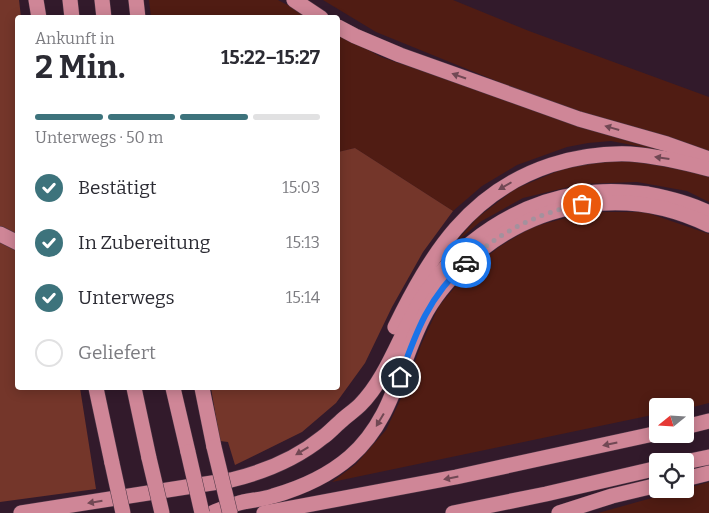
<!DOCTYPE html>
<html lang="de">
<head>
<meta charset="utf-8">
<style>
	body { margin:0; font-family:Bitter,serif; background:#f7f7f7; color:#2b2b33; height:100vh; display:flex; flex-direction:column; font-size:19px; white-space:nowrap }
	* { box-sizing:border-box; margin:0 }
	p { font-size:16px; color:#7c7c81 }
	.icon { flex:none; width:28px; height:28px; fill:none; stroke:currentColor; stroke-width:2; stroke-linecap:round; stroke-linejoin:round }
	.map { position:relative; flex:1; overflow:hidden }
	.side { position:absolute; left:15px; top:15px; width:325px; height:375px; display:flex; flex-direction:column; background:#fff; border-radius:5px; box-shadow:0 2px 12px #0003 }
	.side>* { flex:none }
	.needle { width:32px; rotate:252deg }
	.controls { position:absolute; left:649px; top:398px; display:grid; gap:10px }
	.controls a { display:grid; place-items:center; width:45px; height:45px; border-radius:5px; background:#fff; box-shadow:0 2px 12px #0003; font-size:25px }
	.pin { position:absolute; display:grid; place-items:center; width:42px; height:42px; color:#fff; margin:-21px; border:2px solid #fff; border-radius:50%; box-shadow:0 1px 5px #0007 }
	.courier { position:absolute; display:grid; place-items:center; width:50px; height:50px; margin:-25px; border:4px solid #1a73e8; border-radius:50%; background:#fff; color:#222; box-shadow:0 1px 6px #0007 }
	.headline em { font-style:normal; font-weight:700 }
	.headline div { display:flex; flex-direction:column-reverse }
	.headline { display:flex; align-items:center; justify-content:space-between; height:85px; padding:0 20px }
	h1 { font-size:32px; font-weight:700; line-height:38px }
	.bar { display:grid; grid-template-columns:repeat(4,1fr); gap:8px 5px; align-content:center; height:60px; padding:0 20px }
	.bar i { height:6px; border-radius:4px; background:#e1e1e2 }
	.bar .current { background:#3d737c }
	.bar p { grid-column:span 4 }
	ol { padding:0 20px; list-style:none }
	li { display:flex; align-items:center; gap:15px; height:55px }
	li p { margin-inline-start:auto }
	li .icon { padding:5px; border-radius:50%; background:#3d737c; color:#fff; stroke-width:4 }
	li:last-child { color:#7c7c81 }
	li i { width:28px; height:28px; border:2px solid #e1e1e2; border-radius:50% }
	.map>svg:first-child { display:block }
	.green { fill:#501c13 }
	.forest { fill:#74362a }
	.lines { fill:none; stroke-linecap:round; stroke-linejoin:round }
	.highway-casing { stroke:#4e3747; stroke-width:16 }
	.highway { stroke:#cf8697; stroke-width:15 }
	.highway-bridge-casing { stroke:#4e3747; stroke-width:16; stroke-linecap:butt }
	.highway-bridge { stroke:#cf8697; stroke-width:15 }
	.oneway { fill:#714854 }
	.done { stroke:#a4919d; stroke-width:5; stroke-dasharray:0 9 }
	.route { stroke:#1a73e8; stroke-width:6 }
</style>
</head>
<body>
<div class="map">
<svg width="709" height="513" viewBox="0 0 709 513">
	<rect width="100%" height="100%" fill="#321a2b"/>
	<!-- green -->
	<g class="green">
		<polygon points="149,0 278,0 310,17 151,17"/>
		<polygon points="323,0 453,0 529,31 709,97 709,155 546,101 376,32"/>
		<polygon points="338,33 381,57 552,115 668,152 611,141 588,143 567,147 517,165 482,186 453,211 355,148 338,152"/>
		<polygon points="620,159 709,174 709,202 687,191 637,182 581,184 523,198 480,222 454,244 477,218 515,189 572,165"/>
		<polygon points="588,212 645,212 709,234 709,403 685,409 685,406 658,406 657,414 332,482 356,464 386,430 404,392 421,345 439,306 467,273 499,247 532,227"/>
		<polygon points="709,482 709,513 598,513"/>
	</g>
	<!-- forest -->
	<g class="forest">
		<polygon points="0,0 19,0 21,17 18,18 18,388 80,388 96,489 0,502"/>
		<polygon points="355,148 453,211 423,252 392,307 365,363 336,403 302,432 235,465 228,442 220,441 211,388 338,388 338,152"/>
	</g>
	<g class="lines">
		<defs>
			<g id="highway">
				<polyline points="36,0 39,18"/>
				<polyline points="70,0 72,18"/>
				<polyline points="102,0 104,18"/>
				<polyline points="136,0 138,18"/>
				<polyline points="294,0 321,18"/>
				<polyline points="338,27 355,36 400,55 579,119 667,144 709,159"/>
				<polyline points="0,234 18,243"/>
				<path d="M 395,327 C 431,254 469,192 551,165 C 577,157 604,153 630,154 C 657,156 683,162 709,169"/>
				<polyline points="96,388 112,463"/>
				<polyline points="134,388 149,458"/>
				<polyline points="173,388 188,452"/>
				<polyline points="202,388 214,447"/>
				<polyline points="685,427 709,421"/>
				<polyline points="685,462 709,457"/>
				<polyline points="685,479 709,473"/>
				<path d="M 21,513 L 231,480 C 264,472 296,459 323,437 C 329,433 334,427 340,422 C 346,416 354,411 360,405 C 389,376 402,328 425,294 C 459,242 518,203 580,194 C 602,190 625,191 648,194 C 669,198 690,203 709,213"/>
				<path d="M 212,513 C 220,510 228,506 236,504 C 248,500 261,500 273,496 C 301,488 328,476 350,457 C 394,418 398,367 423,318 C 434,296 450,278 467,262 C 534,200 627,185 709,225"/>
				<polyline points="264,513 456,477 658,433"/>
				<polyline points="453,513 546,494 658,468"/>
				<polyline points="559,513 612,496 658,485"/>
			</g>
		</defs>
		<!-- highway casing -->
		<use href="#highway" class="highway-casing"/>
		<!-- highway -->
		<use href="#highway" class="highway"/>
		<defs>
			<g id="highway-bridge">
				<polyline points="214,447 230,513"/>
				<polyline points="188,452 202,513"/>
				<polyline points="149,458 162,513"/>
				<polyline points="112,463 123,513"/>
			</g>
		</defs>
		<!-- highway-bridge casing -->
		<use href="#highway-bridge" class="highway-bridge-casing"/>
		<!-- highway-bridge -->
		<use href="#highway-bridge" class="highway-bridge"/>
	</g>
	<!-- one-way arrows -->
	<defs><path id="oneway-solid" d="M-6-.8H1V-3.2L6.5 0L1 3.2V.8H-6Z" transform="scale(1.25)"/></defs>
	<g class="oneway">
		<use href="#oneway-solid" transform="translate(459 76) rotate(-161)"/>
		<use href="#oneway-solid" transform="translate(612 128) rotate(-164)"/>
		<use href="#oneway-solid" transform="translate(662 158) rotate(-172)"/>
		<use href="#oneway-solid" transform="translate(505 186) rotate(150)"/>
		<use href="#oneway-solid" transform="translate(380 420) rotate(121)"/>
		<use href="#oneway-solid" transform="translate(610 444) rotate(168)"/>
		<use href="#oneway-solid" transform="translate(302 451) rotate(149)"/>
		<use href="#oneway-solid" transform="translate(451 478) rotate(169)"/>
		<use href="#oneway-solid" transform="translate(95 502) rotate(171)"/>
	</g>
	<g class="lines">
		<!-- done -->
		<path class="done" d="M 466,263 C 499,232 538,213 582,204"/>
		<!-- route -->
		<path class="route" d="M 400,377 C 416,332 429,296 466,263"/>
	</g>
</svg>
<div class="controls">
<a><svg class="needle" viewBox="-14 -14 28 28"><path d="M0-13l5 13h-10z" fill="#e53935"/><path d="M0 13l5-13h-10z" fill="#7c7c81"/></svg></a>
<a><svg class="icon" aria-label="locate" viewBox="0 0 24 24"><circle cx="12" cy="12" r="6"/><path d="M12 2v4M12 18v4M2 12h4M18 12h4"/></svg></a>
</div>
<div class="pin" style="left:582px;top:204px;background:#ea580c"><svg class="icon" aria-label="bag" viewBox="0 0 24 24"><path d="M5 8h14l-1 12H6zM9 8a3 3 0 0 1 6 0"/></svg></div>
<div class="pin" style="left:400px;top:377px;background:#1f2937"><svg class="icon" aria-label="home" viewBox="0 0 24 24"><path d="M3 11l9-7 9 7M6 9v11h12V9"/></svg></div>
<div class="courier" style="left:466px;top:263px"><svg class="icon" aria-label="car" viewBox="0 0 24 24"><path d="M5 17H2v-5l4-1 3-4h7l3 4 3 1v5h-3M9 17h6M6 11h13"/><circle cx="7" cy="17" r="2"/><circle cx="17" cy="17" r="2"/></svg></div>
<section class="side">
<div class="headline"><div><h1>2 Min.</h1><p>Ankunft in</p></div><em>15:22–15:27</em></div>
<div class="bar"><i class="current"></i><i class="current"></i><i class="current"></i><i></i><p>Unterwegs · 50 m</p></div>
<ol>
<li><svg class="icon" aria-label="check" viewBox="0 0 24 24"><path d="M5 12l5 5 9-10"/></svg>Bestätigt<p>15:03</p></li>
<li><svg class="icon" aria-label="check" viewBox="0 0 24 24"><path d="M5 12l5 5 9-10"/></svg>In Zubereitung<p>15:13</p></li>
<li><svg class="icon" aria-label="check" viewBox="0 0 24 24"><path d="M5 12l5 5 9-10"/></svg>Unterwegs<p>15:14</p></li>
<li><i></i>Geliefert</li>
</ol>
</section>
</div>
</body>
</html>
